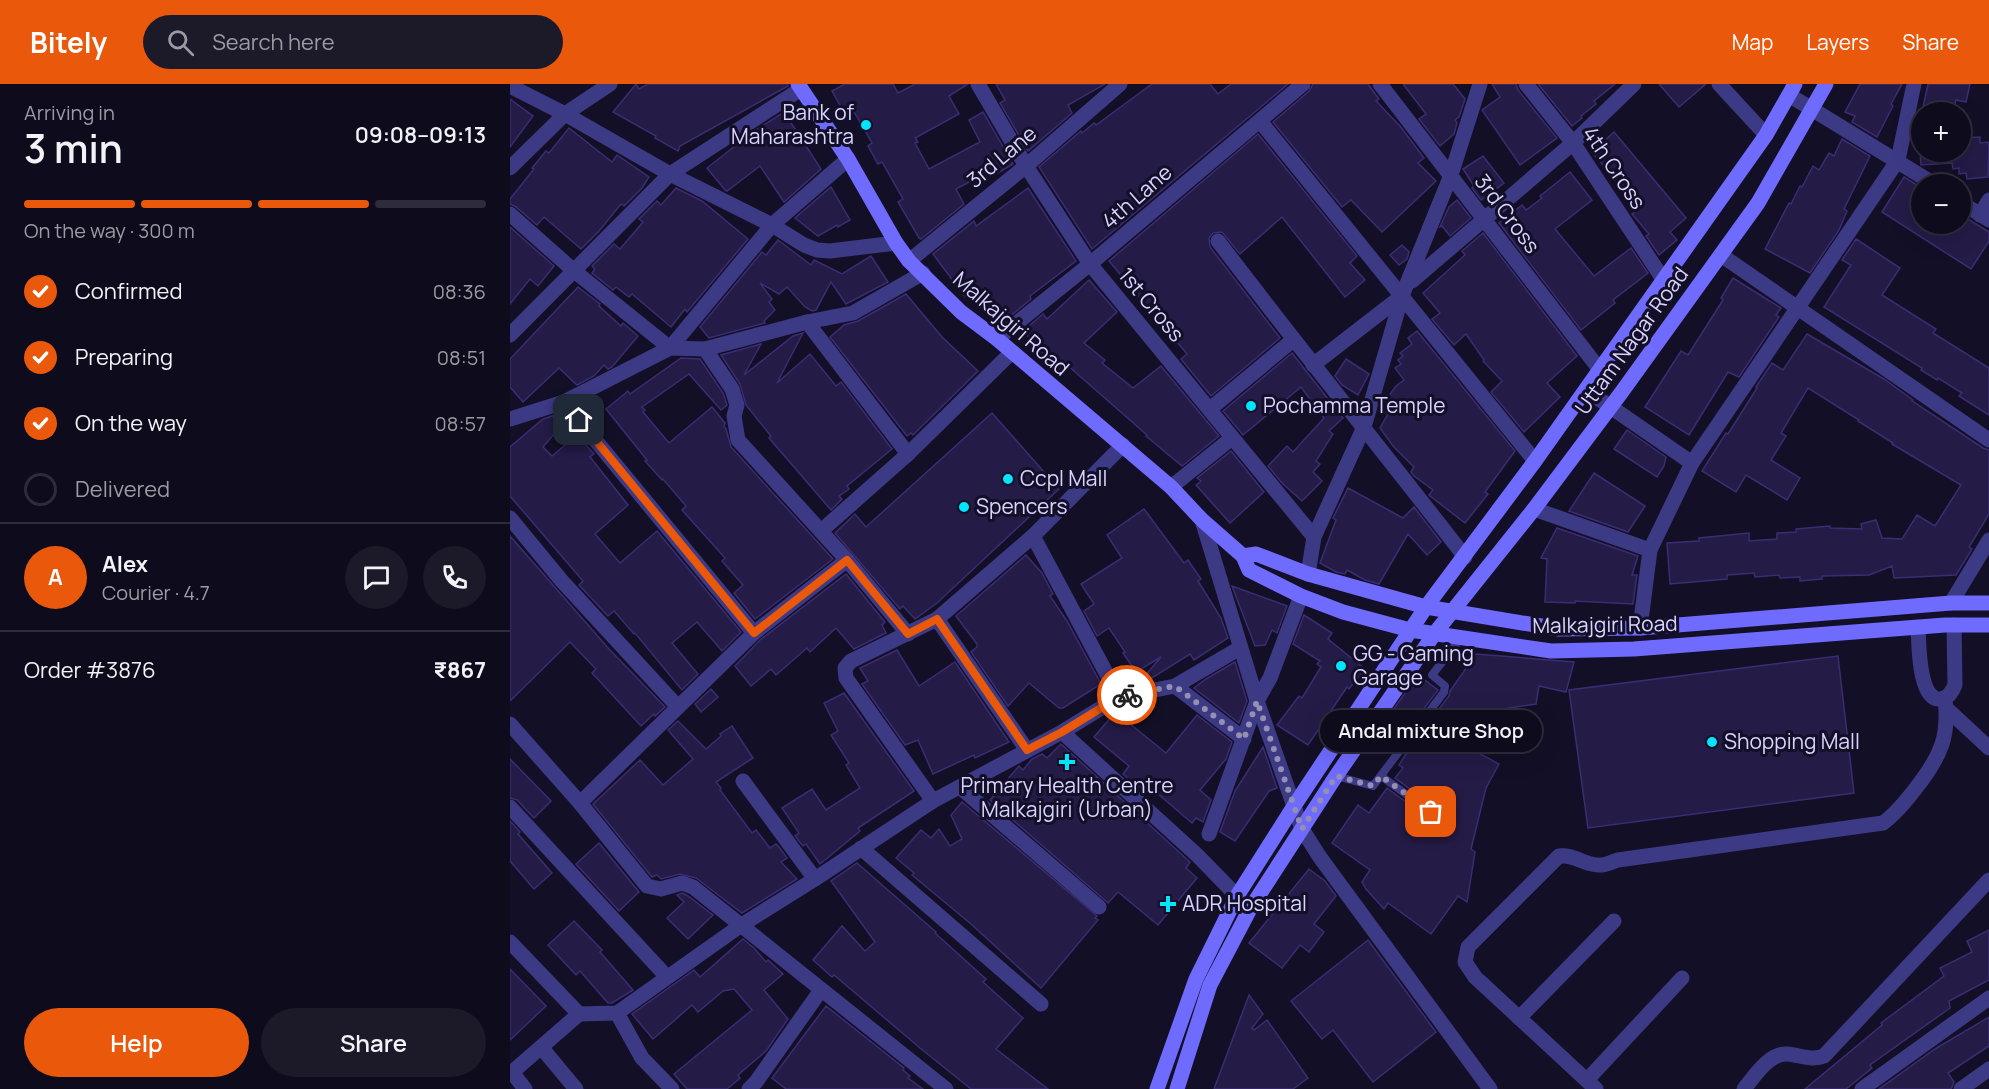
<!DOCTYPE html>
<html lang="en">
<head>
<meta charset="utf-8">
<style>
	body { margin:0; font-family:Manrope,sans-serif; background:#1c1929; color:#f1f3f6; height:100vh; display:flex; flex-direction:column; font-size:22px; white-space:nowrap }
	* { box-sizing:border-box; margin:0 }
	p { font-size:20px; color:#9b9ba3 }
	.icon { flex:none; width:33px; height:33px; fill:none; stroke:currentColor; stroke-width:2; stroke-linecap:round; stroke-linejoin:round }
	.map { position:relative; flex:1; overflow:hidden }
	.drawer { display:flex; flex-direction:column; background:#0e0b1c; width:510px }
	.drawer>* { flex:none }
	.tools { position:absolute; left:1401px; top:18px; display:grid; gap:12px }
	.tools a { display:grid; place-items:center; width:60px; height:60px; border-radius:50%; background:#0e0b1c; box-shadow:0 6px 24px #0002,0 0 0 2px #2e2b3b; font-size:30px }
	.pin { position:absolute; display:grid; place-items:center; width:51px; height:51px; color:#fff; margin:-26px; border-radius:12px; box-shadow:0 3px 9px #0006 }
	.courier { position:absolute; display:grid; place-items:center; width:60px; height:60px; margin:-30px; border:4px solid #ea580c; border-radius:50%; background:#fff; color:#222; box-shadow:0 2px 8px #0007 }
	.bubble { position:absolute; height:42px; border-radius:21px; background:#0e0b1c; box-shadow:0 6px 24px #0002,0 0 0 2px #2e2b3b; font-size:20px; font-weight:600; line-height:42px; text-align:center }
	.head em { font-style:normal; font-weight:600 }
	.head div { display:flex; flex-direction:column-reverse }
	.head { display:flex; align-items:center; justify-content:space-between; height:102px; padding:0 24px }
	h1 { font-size:39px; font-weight:600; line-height:45px }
	.bar { display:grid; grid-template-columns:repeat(4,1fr); gap:9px 6px; align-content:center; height:72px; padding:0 24px }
	.bar i { height:8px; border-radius:4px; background:#2e2b3b }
	.bar .current { background:#ea580c }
	.bar p { grid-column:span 4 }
	.line { display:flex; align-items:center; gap:15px; padding:0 24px; border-top:2px solid #2e2b3b }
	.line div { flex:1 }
	.round { display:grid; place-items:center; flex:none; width:63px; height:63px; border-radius:32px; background:#1c1929 }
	ol { padding:0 24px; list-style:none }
	li { display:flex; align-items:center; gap:18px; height:66px }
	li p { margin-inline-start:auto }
	li .icon { padding:6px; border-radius:50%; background:#ea580c; color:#fff; stroke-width:4 }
	li:last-child { color:#9b9ba3 }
	li i { width:33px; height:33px; border:3px solid #2e2b3b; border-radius:50% }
	.button { display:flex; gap:12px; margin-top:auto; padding:12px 24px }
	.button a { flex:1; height:69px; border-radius:36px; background:#ea580c; color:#fff; font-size:24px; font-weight:600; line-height:69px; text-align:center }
	.button a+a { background:#1c1929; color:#f1f3f6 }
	header { display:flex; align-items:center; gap:36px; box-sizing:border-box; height:84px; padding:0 30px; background:#ea580c; color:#fff }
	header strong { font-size:28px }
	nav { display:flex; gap:33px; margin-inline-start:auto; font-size:21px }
	.search { width:420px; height:54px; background:#1c1929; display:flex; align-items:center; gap:15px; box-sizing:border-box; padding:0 21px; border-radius:33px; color:#9b9ba3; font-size:22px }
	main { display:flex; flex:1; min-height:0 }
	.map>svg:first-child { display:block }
	.building { fill:#241b47; stroke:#3b2d73; stroke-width:1.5 }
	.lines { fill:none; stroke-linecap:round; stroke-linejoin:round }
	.lane { stroke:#3d3a85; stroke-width:8 }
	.street { stroke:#3d3a85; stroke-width:15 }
	.secondary { stroke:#6f6bff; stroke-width:15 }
	.done { stroke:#948fb3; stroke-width:6; stroke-dasharray:0 10.8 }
	.route { stroke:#ea580c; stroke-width:8 }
	.poi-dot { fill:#00e5ff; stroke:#130f26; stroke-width:2 }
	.labels { text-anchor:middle; stroke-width:6; stroke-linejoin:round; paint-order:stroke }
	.poi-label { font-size:21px; fill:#d9d4ff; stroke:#130f26; text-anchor:start }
	.street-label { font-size:21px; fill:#d9d4ff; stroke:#130f26 }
</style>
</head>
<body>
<header>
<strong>Bitely</strong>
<div class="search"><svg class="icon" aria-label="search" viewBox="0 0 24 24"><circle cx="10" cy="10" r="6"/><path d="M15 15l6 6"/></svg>Search here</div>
<nav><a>Map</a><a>Layers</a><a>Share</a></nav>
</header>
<main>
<section class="drawer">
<div class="head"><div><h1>3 min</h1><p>Arriving in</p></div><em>09:08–09:13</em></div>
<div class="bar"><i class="current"></i><i class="current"></i><i class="current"></i><i></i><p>On the way · 300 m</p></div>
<ol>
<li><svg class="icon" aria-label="check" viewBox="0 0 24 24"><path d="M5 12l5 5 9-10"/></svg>Confirmed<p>08:36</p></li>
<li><svg class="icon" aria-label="check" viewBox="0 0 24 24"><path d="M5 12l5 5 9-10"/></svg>Preparing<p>08:51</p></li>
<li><svg class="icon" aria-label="check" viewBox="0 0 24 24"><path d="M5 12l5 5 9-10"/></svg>On the way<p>08:57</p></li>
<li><i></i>Delivered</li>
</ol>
<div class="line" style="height:108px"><b class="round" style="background:#ea580c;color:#fff">A</b><div><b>Alex</b><p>Courier · 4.7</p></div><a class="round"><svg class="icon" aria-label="chat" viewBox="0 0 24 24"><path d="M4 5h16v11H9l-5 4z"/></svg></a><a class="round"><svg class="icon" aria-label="phone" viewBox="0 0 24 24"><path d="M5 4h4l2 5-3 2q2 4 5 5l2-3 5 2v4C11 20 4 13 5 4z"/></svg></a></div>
<div class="line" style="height:78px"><div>Order #3876</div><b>₹867</b></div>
<div class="button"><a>Help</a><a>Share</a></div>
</section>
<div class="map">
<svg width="1479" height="1005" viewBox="0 0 1479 1005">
	<rect width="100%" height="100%" fill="#130f26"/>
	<!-- building -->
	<g class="building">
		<polygon points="126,0 129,5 138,0 278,0 278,2 170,62 168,67 145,54 146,52 103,28"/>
		<polygon points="335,0 383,0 388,9 405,0 458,0 439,12 449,30 405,54 408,58 405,59 419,85 470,58 459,36 473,28 503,80 483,92 480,87 446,105 454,120 411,155 409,154 388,118 393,115 372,78 368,80 358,62 362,59 343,26 335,30 322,7"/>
		<polygon points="486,0 595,0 558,21 562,29 518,67 490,19 495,16"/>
		<polygon points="642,0 700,0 708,10 721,0 778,0 582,165 529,83 571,47 572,49 584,39 586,41"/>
		<polygon points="803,0 858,0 869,15 866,17 890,42 914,74 908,79 926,97 872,148 841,116 832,123 763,38 799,7"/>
		<polygon points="893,0 943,0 955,15 949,33 945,36 947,39 944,50 930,62 909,35 916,30"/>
		<polygon points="982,0 1006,0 1008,6 1047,54 1010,81 972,26 990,13"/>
		<polygon points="1028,0 1105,0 1084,17 1086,20 1071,32 1072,34 1062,42"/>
		<polygon points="1149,0 1196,0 1169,23"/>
		<polygon points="1350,0 1392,0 1381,20 1383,22 1367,53 1342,38 1345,32 1335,28"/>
		<polygon points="1418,0 1460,0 1456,18 1446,16 1443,28 1412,28"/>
		<polygon points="0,15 23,32 0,63"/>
		<polygon points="274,28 311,85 274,118 250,82 217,107 215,106 197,84 243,48"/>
		<polygon points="59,44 102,78 107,71 139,93 132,104 114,122 111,120 89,147 71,165 34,133 27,141 6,123 0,120 0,115 24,85 22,84 36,67 39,69"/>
		<polygon points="1104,48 1176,134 1160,148 1167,156 1149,171 1136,152 1139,150 1122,130 1129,124 1082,68"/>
		<polygon points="748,50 847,172 840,179 855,196 835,213 772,133 730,170 712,148 703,149 699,154 700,163 770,254 701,312 671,275 677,270 599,177"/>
		<polygon points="1470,53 1470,59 1478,58 1479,63 1478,93 1457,95 1456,89 1449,90 1449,84 1443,85 1442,79 1411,81 1410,68 1450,68 1450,54"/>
		<polygon points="1332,55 1360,72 1334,125 1337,127 1329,146 1300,189 1255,165 1279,119 1281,120 1290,102 1292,103 1303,82 1309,86 1319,69 1324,72"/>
		<polygon points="973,72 994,99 971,116 962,104 964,102 953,85"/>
		<polygon points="1060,88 1082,116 1045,145 1084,192 1121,164 1138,189 1103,216 1105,219 1071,246 989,139 1012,121 1016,126 1032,114 1030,112"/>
		<polygon points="1394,93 1412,104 1412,140 1450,140 1450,130 1479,148 1479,157 1461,185 1372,128"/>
		<polygon points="321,103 340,136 328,143 327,141 308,152 285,134"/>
		<polygon points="166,104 192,117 238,155 177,228 175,225 161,243 122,210 119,213 106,203 103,206 82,189 85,185 82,182 104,160 110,165 133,138 129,135 147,117 151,121"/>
		<polygon points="518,104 566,177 520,212 521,215 492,239 466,205 455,213 423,170 464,137 466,142"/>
		<polygon points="947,116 961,134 940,152 932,142 930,143 939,123"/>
		<polygon points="0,143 44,182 28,202 20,195 0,220"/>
		<polygon points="973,149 1067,272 1037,299 1050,313 1014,348 981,308 992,297 973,277 974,276 956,250 944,261 922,235 930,229 913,209 955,171 952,167"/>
		<polygon points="1346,155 1390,184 1372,211 1426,245 1423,249 1479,284 1479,331 1449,312 1452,309 1428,294 1427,296 1411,286 1412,284 1314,223 1341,181 1332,176"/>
		<polygon points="268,156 301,181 304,176 332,190 361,172 378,198 336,220 321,198 306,226 302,227 295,223 277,203 269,210 250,199 262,215 259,218 265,226 254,237 255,239 199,254 190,243 252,168 256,171"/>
		<polygon points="892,161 899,168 897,175 889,181 880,171"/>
		<polygon points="1223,194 1271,224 1266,231 1269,233 1229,293 1218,288 1179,351 1135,323 1171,267 1178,271 1213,216 1211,214"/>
		<polygon points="579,196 607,228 574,259 595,276 592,279 623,304 651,282 709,352 672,382 636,352 637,351 556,280 549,287 513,247 533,230 537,235"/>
		<polygon points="68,203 90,220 89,222 111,242 113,239 128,252 102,283 98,285 94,281 84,292 67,301 49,284 13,318 0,303 0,275"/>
		<polygon points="396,210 432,253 468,287 403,351 401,349 397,352 320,253 334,241 348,237"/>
		<polygon points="907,247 1005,367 975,408 978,410 955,439 920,412 919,411 923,406 904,392 901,388 904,383 883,362 870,344 878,330 870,324 886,302 894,296 885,284 891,280 888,276 893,272 890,269 902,260 898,254"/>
		<polygon points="293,249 267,299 300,270 326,302 331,298 382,365 337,402 339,405 329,412 332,415 321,426 259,354 261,352 236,321 230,300 211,271 251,260 234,291 283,252"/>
		<polygon points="1297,250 1374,295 1403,316 1402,317 1473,364 1479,366 1479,430 1459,463 1462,465 1446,491 1384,494 1382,482 1359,491 1312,492 1312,495 1290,497 1290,493 1270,494 1269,491 1245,493 1244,489 1217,491 1217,495 1160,500 1157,459 1189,457 1189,454 1239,449 1239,457 1267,455 1267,449 1286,448 1286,445 1320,442 1320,444 1352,445 1351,440 1366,436 1372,454 1392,455 1407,431 1425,442 1451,401 1382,360 1383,359 1348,337 1349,336 1298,304 1271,349 1276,352 1261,376 1290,394 1277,416 1236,391 1226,408 1192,387 1216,349 1218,350 1247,304 1246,303 1262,279 1273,286"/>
		<polygon points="782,269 833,334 819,347 823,350 806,377 810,380 803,388 812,397 792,417 772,399 758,382 777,362 783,368 814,334 791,303 733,351 713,327"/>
		<polygon points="171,274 190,275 213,309 217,321 211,326 179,290 132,323 135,326 133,328 159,359 202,323 215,339 214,342 216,345 221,363 323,475 245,535 224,509 233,501 212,477 215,474 172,426 176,422 153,395 152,396 135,377 137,376 96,325 118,307 120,310"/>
		<polygon points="836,275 859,290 848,311 832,301 825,292"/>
		<polygon points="51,329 56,336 33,363 42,372 67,351 84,370 80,373 118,421 85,450 110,479 147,447 231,548 212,567 187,538 162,559 188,590 172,606 125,549 124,550 104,527 98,532 69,501 73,497 0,412 0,363 33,335"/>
		<polygon points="482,329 549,405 427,519 405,535 393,522 390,525 325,449 345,430 356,443"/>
		<polygon points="1117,346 1156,373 1154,382 1147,393 1104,365"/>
		<polygon points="721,367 754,408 720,439 686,401 691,397 687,394"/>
		<polygon points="1084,389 1135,422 1118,448 1059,427"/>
		<polygon points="838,404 893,434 904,423 931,458 917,471 898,450 869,500 855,496 837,486 835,490 826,488 810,479 826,436 823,434"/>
		<polygon points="634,425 674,479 678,476 691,495 688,497 711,534 718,554 684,576 680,570 637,597 629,599 651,573 626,588 613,569 615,568 599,544 587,552 574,527 584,520 571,500 612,474 597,451"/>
		<polygon points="1047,444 1128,472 1122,491 1127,491 1123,520 1065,517 1065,519 1035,518 1037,475 1031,474"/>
		<polygon points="0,452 99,565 155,623 145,632 144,630 131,642 82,589 86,585 60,558 0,617"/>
		<polygon points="516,471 532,489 543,510 540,512 557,537 591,600 553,624 549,624 519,599 498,622 461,568 467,563 467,560 446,532"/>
		<polygon points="336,490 375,538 372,541 376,549 344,565 326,544 300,568 297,564 266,591 261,585 241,602 225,582 250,556"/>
		<polygon points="722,502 777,522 767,549 762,546 755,561 745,562"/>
		<polygon points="794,531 822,549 818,555 855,585 839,605 837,603 798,661 767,641 789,612 792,614 811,583 807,580 810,577 783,560"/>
		<polygon points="387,566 409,602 445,578 499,658 465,674 464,671 423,690 408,656 395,661 352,600 358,597 350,584"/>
		<polygon points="966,570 1064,578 1056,608 1029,602 1026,620 986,626 961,665 989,680 976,704 961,765 965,768 957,818 948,812 921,850 878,819 874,825 856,805 852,798 860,786 822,759 848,721 859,729 877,704 933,745 937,746 941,744 943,740 941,735 885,694 893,684 889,681 903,659 939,612 940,607"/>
		<polygon points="1328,572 1344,709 1078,744 1059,606"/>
		<polygon points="725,578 737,617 729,639 684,604 696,595"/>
		<polygon points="908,591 928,606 897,647 878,633"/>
		<polygon points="201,605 208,613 191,628 185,620"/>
		<polygon points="334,609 404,707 348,744 350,747 310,780 296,760 293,762 285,752 289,749 272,724 302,705 316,726 350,704 336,681 339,679 321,651 328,647 314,619"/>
		<polygon points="608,625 622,636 619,639 656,669 687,631 722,658 716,675 690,706 701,716 693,738 686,734 682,739 634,698 628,704 613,690 619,682 584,653"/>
		<polygon points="168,637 196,665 211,652 210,650 222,642 243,674 206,698 211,704 210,706 242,749 246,746 260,764 266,760 269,763 277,774 271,778 287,795 232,829 186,794 170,790 151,795 147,791 142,793 83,720 130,676 153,701 183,675 158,646"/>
		<polygon points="551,660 680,778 676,784 687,794 648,841 608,808 598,819 480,716 509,682 513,686 522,675 532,670 537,674"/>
		<polygon points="753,663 767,704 759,707 725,757 710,748 725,707"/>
		<polygon points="0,675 41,717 24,734 7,716 0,714"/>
		<polygon points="452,718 587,832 585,834 588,836 531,904 461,840 402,791 404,789 386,774 411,746 421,754 429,745 440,762 452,755 441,731"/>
		<polygon points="0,737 10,748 8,750 42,789 24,805 0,777"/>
		<polygon points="89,759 129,808 109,827 66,780"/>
		<polygon points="347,779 426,848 425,849 476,895 473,898 513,934 486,965 538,1005 461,1005 410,964 324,891 322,893 303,876 332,842 355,867 365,858 321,797"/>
		<polygon points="799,785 815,797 826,812 804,840 814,848 799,868 790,861 772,884 739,859"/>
		<polygon points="172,809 178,812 203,831 178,855 157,834 174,818 167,811"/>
		<polygon points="64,837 92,866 90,868 123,906 102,919 98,919 70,887 66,891 38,861"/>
		<polygon points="1479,846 1479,896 1439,917 1440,924 1360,981 1362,984 1336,1005 1295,1005 1372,941 1371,939 1434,892 1430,884 1462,868 1457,857"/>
		<polygon points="233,855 244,864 256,878 258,876 273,890 254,906 278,935 256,967 228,991 230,994 217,1005 177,1005 164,990 242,926 224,905 213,907 188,928 182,921 143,955 122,930 184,886 190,893"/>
		<polygon points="858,856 926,948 863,998 823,946 812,955 781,917"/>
		<polygon points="0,885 36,922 0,956"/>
		<polygon points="739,911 753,930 742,944 744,946 757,936 798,994 783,1005 704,1005"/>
		<polygon points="316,922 394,984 393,986 400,992 398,994 413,1005 276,1005 262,994"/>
		<polygon points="1479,933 1479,962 1438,989 1444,998 1441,1005 1369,1005 1425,965"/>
	</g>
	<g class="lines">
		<!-- lane -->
		<g class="lane">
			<polyline points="826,692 863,702 934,608 935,602 922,591 951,554"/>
			<polyline points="871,692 937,740"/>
		</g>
		<!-- street -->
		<g class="street">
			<polyline points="468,0 516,82 580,180 804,453"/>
			<polyline points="870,0 1090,286"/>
			<polyline points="1016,0 1063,59 1153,195"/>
			<polyline points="1209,0 1256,51"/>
			<polyline points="0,2 55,30 160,90 262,141 294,161 307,166 320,167 386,159"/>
			<polyline points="1279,11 1424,100"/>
			<polyline points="750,37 1025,377"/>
			<polyline points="0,84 55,30 100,0"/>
			<polyline points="1450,118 1479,136"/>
			<polyline points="0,130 63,186 160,264 262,141 338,75"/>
			<polyline points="1470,131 1479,116"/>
			<path d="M 708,157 C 789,264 873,367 955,473"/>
			<polyline points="1211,171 1479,356"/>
			<polyline points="399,177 516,82 610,0"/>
			<polyline points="902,197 1063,59 1124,0"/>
			<polyline points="297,238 398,370"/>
			<polyline points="0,251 160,90 291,5"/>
			<polyline points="487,255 580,180 793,0"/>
			<polyline points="195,265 222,305 227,321 224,332 228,356 337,476 398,550"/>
			<polyline points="803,281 892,212"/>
			<polyline points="1076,306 1182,379"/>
			<polyline points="54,318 244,549"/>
			<polyline points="700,325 783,256"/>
			<polyline points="0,335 54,318 160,264 195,265 297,238 343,229 413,189"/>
			<polyline points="661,403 722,354"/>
			<polyline points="1024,425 1140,466"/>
			<polyline points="0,434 51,496 168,623"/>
			<polyline points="692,436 747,617 792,745 809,772 980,1005"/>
			<polyline points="311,447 398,370 501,269"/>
			<polyline points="523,452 609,613"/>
			<polyline points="798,490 804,453 854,343 892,212 941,91 970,0"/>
			<polyline points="1441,519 1479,456"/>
			<polyline points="427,535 517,666"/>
			<path d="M 1408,543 C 1409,559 1408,619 1432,615 C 1439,613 1442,608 1445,601 L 1444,541"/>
			<polyline points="1130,544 1140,466 1182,379 1388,76 1404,0"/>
			<polyline points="665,602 734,655"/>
			<polyline points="1437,625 1479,664"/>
			<polyline points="0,640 70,719 137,802 151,805 172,799 183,803 436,1005"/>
			<polyline points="552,648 687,771 727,812"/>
			<polyline points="233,697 305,795"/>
			<polyline points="451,704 589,823"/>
			<polyline points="423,717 336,594 335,584 341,577 427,535 523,452 613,361"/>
			<polyline points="70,719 244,549 337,476"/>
			<polyline points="0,723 157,893"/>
			<polyline points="699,750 747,617 760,594 791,512"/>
			<polyline points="351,764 531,920"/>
			<polyline points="0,858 69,930"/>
			<polyline points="107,929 132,974 162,1005"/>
			<polyline points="1009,934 1104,837"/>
			<polyline points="31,963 66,1005"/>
			<polyline points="2,988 15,1005"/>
			<polyline points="0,990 69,930 107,929 230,842 305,795 423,717 552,648 609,613 665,602 730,564"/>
			<polyline points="1077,996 1172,894"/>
			<polyline points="239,1005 246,998 311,906"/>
			<path d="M 1086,1005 L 965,893 L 955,878 L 958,863 L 1049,772 C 1064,770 1074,781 1088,781 C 1095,782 1101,778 1108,776 L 1373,739 C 1390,727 1423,685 1430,665 C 1436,653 1438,627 1434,614"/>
			<path d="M 1234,1005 C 1244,993 1259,969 1277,970 C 1290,971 1301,977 1314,972 L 1479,796"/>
			<polyline points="1352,1005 1479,914"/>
			<polyline points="1451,1005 1479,985"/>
		</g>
		<!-- secondary -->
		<g class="secondary">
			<polyline points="288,0 338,75 386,159 399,177 451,228 487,255 661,403 692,436 733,472 739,486 791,512 833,528 900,546 1041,567 1124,565 1435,541 1479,541"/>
			<polyline points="733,472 746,470 798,490 916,523 1049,545 1130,544 1441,519 1479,519"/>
			<polyline points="647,1005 686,895 727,812 784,722 916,523 1025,377 1256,51 1285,0"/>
			<polyline points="667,1005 700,901 740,825 826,692 925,549 1024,425 1111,309 1248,119 1316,0"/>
		</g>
	</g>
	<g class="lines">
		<!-- done -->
		<polyline class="done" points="617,611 665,602 734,655 747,617 792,745 826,692 863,702 871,692 921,728"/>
		<!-- route -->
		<polyline class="route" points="69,336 244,549 337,476 398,550 427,535 517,666 552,648 609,613 617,611"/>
	</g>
	<!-- markers -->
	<g class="poi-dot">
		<circle cx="356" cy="41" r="6"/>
		<circle cx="741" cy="322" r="6"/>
		<circle cx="498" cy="395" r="6"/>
		<circle cx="454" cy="423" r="6"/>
		<circle cx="831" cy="582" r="6"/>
		<circle cx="1202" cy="658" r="6"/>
		<path d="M554 669h6v6h6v6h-6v6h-6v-6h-6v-6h6z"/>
		<path d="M655 811h6v6h6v6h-6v6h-6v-6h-6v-6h6z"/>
	</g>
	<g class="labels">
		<!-- poi labels -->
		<g class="poi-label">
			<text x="344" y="36" text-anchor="end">Bank of<tspan x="344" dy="24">Maharashtra</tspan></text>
			<text x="753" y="329">Pochamma Temple</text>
			<text x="510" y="402">Ccpl Mall</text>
			<text x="466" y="430">Spencers</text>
			<text x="843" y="577">GG - Gaming<tspan x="843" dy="24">Garage</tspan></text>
			<text x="1214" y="665">Shopping Mall</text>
			<text x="557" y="709" text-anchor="middle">Primary Health Centre<tspan x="557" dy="24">Malkajgiri (Urban)</tspan></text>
			<text x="672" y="827">ADR Hospital</text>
		</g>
		<!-- street labels -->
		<g class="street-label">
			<text transform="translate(492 73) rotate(-40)" y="7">3rd Lane</text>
			<text transform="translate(1104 84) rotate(56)" y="7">4th Cross</text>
			<text transform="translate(627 113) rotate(-41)" y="7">4th Lane</text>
			<text transform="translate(997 130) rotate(53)" y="7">3rd Cross</text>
			<text transform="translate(641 221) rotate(50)" y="7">1st Cross</text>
			<text transform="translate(501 240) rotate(41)" y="7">Malkajgiri Road</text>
			<text transform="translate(1122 257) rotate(-54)" y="7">Uttam Nagar Road</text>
			<text transform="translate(1095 541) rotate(-1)" y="7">Malkajgiri Road</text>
		</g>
	</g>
</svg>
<div class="tools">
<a>+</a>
<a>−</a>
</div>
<div class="pin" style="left:921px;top:728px;background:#ea580c"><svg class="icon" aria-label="bag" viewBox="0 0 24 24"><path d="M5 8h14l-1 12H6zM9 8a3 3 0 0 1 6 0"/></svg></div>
<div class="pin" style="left:69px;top:336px;background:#1f2937"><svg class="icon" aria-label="home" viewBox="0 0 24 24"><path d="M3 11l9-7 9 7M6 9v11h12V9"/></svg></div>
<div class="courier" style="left:617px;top:611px"><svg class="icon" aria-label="bike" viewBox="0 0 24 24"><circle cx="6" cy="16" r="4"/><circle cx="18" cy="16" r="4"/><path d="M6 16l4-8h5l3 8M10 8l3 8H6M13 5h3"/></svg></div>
<div class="bubble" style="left:810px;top:626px;width:222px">Andal mixture Shop</div>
</div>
</main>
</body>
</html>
